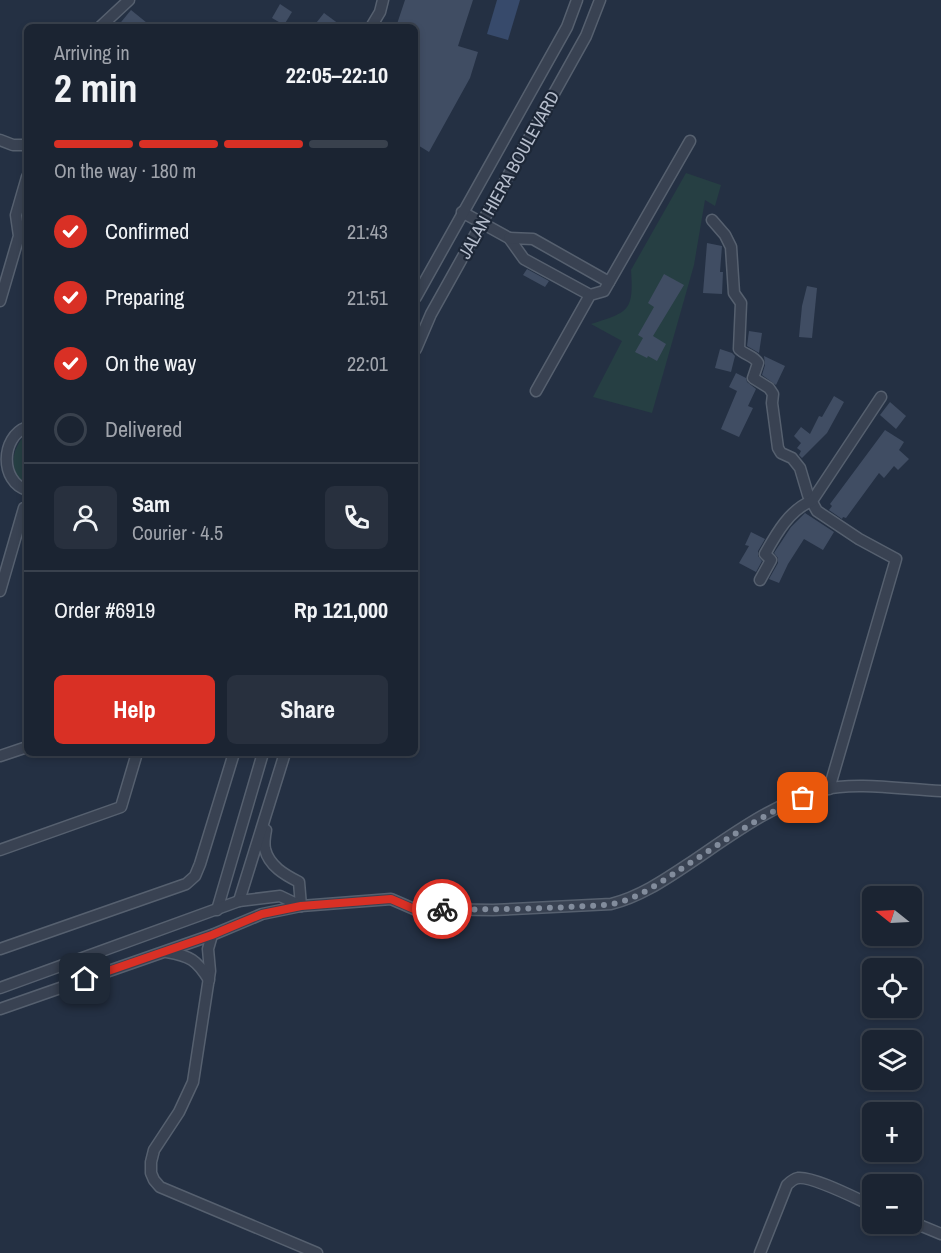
<!DOCTYPE html>
<html lang="en">
<head>
<meta charset="utf-8">
<style>
	body { margin:0; font-family:"Archivo Narrow",sans-serif; background:#28303e; color:#f1f3f6; height:100vh; display:flex; flex-direction:column; font-size:22px; white-space:nowrap }
	* { box-sizing:border-box; margin:0 }
	p { font-size:20px; color:#a0a4ac }
	.icon { flex:none; width:33px; height:33px; fill:none; stroke:currentColor; stroke-width:2; stroke-linecap:round; stroke-linejoin:round }
	.map { position:relative; flex:1; overflow:hidden }
	.sheet { position:absolute; left:24px; top:24px; width:394px; height:732px; display:flex; flex-direction:column; background:#1b2432; border-radius:9px; box-shadow:0 3px 9px #0003,0 0 0 2px #39414d }
	.sheet>* { flex:none }
	.needle { width:39px; rotate:288deg }
	.tools { position:absolute; left:862px; top:886px; display:grid; gap:12px }
	.tools a { display:grid; place-items:center; width:60px; height:60px; border-radius:9px; background:#1b2432; box-shadow:0 3px 9px #0003,0 0 0 2px #39414d; font-size:30px }
	.pin { position:absolute; display:grid; place-items:center; width:51px; height:51px; color:#fff; margin:-26px; border-radius:12px; box-shadow:0 3px 9px #0006 }
	.courier { position:absolute; display:grid; place-items:center; width:60px; height:60px; margin:-30px; border:4px solid #d93025; border-radius:50%; background:#fff; color:#222; box-shadow:0 2px 8px #0007 }
	.head em { font-style:normal; font-weight:700 }
	.head div { display:flex; flex-direction:column-reverse }
	.head { display:flex; align-items:center; justify-content:space-between; height:102px; padding:0 30px }
	h1 { font-size:39px; font-weight:700; line-height:45px }
	.bar { display:grid; grid-template-columns:repeat(4,1fr); gap:9px 6px; align-content:center; height:72px; padding:0 30px }
	.bar i { height:8px; border-radius:4px; background:#39414d }
	.bar .selected { background:#d93025 }
	.bar p { grid-column:span 4 }
	.line { display:flex; align-items:center; gap:15px; padding:0 30px; border-top:2px solid #39414d }
	.line div { flex:1 }
	.round { display:grid; place-items:center; flex:none; width:63px; height:63px; border-radius:9px; background:#28303e }
	ol { padding:0 30px; list-style:none }
	li { display:flex; align-items:center; gap:18px; height:66px }
	li p { margin-inline-start:auto }
	li .icon { padding:6px; border-radius:50%; background:#d93025; color:#fff; stroke-width:4 }
	li:last-child { color:#a0a4ac }
	li i { width:33px; height:33px; border:3px solid #39414d; border-radius:50% }
	.button { display:flex; gap:12px; margin-top:auto; padding:12px 30px }
	.button a { flex:1; height:69px; border-radius:9px; background:#d93025; color:#fff; font-size:24px; font-weight:700; line-height:69px; text-align:center }
	.button a+a { background:#28303e; color:#f1f3f6 }
	.map>svg:first-child { display:block }
	.green { fill:#263f43 }
	.water { fill:#374a6b }
	.building { fill:#404d63 }
	.lines { fill:none; stroke-linecap:round; stroke-linejoin:round }
	.street-casing { stroke:#56606f; stroke-width:13 }
	.street { stroke:#394252; stroke-width:10 }
	.done { stroke:#828c9c; stroke-width:6; stroke-dasharray:0 10.8 }
	.route { stroke:#d93025; stroke-width:8 }
	.labels { text-anchor:middle; stroke-width:4.5; stroke-linejoin:round; paint-order:stroke }
	.street-label { font-size:18px; fill:#b5bdcc; stroke:#1d2737 }
</style>
</head>
<body>
<div class="map">
<svg width="941" height="1253" viewBox="0 0 941 1253">
	<rect width="100%" height="100%" fill="#243043"/>
	<!-- green -->
	<g class="green">
		<path d="M 686,173 L 721,185 L 715,206 L 705,200 L 694,265 L 652,413 L 593,397 L 622,341 L 591,324 C 628,312 634,312 631,270 Z"/>
		<path d="M 27,433 L 27,483 L 18,478 C 9,462 14,446 27,433 Z"/>
	</g>
	<!-- water -->
	<polygon class="water" points="497,0 520,0 508,40 487,34"/>
	<!-- building -->
	<g class="building">
		<polygon points="405,0 473,0 458,46 478,52 470,78 429,152 416,144 416,27 396,27"/>
		<polygon points="280,4 292,12 284,25 272,18"/>
		<polygon points="131,10 152,27 117,27"/>
		<polygon points="324,13 343,27 313,27"/>
		<polygon points="707,243 722,246 720,272 723,272 722,294 703,293"/>
		<polygon points="527,269 549,281 545,287 523,275"/>
		<polygon points="664,274 684,285 653,336 666,344 657,361 648,356 647,358 635,352 643,338 638,335 654,307 648,303"/>
		<polygon points="807,286 817,288 812,338 799,337 802,306"/>
		<polygon points="749,331 762,333 759,353 747,346"/>
		<polygon points="720,349 732,353 735,356 731,372 715,368"/>
		<polygon points="764,356 785,366 776,385 762,375 765,365"/>
		<polygon points="736,373 746,378 747,382 756,389 748,406 753,408 739,437 721,429 737,391 729,387"/>
		<polygon points="834,396 844,402 827,433 802,458 799,455 801,451 797,448 801,443 794,436 801,427 810,434 819,416 822,417"/>
		<polygon points="890,402 906,416 896,429 880,415"/>
		<polygon points="885,430 904,442 899,450 909,459 898,470 894,466 884,478 879,473 846,518 843,517 842,519 829,510 832,506 830,504"/>
		<polygon points="805,513 834,532 823,550 804,539 788,564 779,583 769,579 778,563 778,558 774,553 791,527"/>
		<polygon points="751,532 765,539 758,551 758,556 762,561 756,572 739,563 749,546 745,545"/>
	</g>
	<g class="lines">
		<defs>
			<g id="street">
				<polyline points="100,27 129,0"/>
				<polyline points="371,27 380,12 383,0"/>
				<polyline points="0,140 13,145 27,145"/>
				<polyline points="462,212 509,238 524,259 590,295"/>
				<path d="M 712,220 L 725,235 L 731,247 L 734,293 L 741,303 L 739,349 C 745,355 754,356 758,363 L 753,378 L 769,388 L 773,394 L 772,403 L 778,448 L 781,453 L 792,458 L 800,468 L 808,495 L 817,511 L 859,539 L 896,559 L 829,789"/>
				<polyline points="509,238 533,239 609,282"/>
				<polyline points="416,297 567,27 577,0"/>
				<polyline points="0,301 19,236 16,215 27,177"/>
				<polyline points="416,349 431,314 586,36 600,0"/>
				<polyline points="536,391 590,295 604,291 690,141"/>
				<path d="M 27,427 C 0,437 0,482 27,490"/>
				<path d="M 760,580 L 771,560 L 765,554 C 776,534 790,509 812,501 L 881,397"/>
				<polyline points="0,591 24,508"/>
				<polyline points="0,756 27,747"/>
				<path d="M 266,830 C 265,835 264,844 265,849 C 269,866 285,875 299,882 L 301,906"/>
				<polyline points="0,850 121,807 137,753"/>
				<polyline points="239,901 285,753"/>
				<polyline points="217,910 263,753"/>
				<polyline points="212,935 208,949 210,971 193,1082 179,1112 154,1150 151,1162 151,1173 154,1180 160,1187 317,1253"/>
				<polyline points="0,949 186,884 195,876 200,864 234,753"/>
				<path d="M 167,952 C 190,956 197,960 209,980"/>
				<polyline points="0,988 239,901 280,896 301,906"/>
				<path d="M 0,1009 L 212,935 L 262,914 L 301,906 L 391,899 L 414,909 L 493,910 L 611,904 C 639,897 663,881 687,865 C 729,837 773,803 823,790 C 854,781 908,790 941,791"/>
				<polyline points="912,1222 941,1234"/>
				<path d="M 760,1253 L 787,1185 C 790,1182 793,1179 798,1178 C 813,1176 857,1199 873,1206"/>
			</g>
		</defs>
		<!-- street casing -->
		<use href="#street" class="street-casing"/>
		<!-- street -->
		<use href="#street" class="street"/>
	</g>
	<g class="lines">
		<!-- done -->
		<path class="done" d="M 442,909 C 485,910 527,909 570,907 C 590,905 611,907 629,899 C 649,891 667,878 684,867 C 723,842 760,815 803,798"/>
		<!-- route -->
		<polyline class="route" points="85,979 212,935 262,914 301,906 391,899 414,909 442,909"/>
	</g>
	<g class="labels">
		<!-- street labels -->
		<g class="street-label">
			<text transform="translate(509 175) rotate(-61)" y="6">JALAN HIERA BOULEVARD</text>
		</g>
	</g>
</svg>
<div class="tools">
<a><svg class="needle" viewBox="-14 -14 28 28"><path d="M0-13l5 13h-10z" fill="#e53935"/><path d="M0 13l5-13h-10z" fill="#a0a4ac"/></svg></a>
<a><svg class="icon" aria-label="locate" viewBox="0 0 24 24"><circle cx="12" cy="12" r="6"/><path d="M12 2v4M12 18v4M2 12h4M18 12h4"/></svg></a>
<a><svg class="icon" aria-label="layers" viewBox="0 0 24 24"><path d="M12 4l9 5-9 5-9-5zM3 14l9 5 9-5"/></svg></a>
<a>+</a>
<a>−</a>
</div>
<div class="pin" style="left:803px;top:798px;background:#ea580c"><svg class="icon" aria-label="bag" viewBox="0 0 24 24"><path d="M5 8h14l-1 12H6zM9 8a3 3 0 0 1 6 0"/></svg></div>
<div class="pin" style="left:85px;top:979px;background:#1f2937"><svg class="icon" aria-label="home" viewBox="0 0 24 24"><path d="M3 11l9-7 9 7M6 9v11h12V9"/></svg></div>
<div class="courier" style="left:442px;top:909px"><svg class="icon" aria-label="bike" viewBox="0 0 24 24"><circle cx="6" cy="16" r="4"/><circle cx="18" cy="16" r="4"/><path d="M6 16l4-8h5l3 8M10 8l3 8H6M13 5h3"/></svg></div>
<section class="sheet">
<div class="head"><div><h1>2 min</h1><p>Arriving in</p></div><em>22:05–22:10</em></div>
<div class="bar"><i class="selected"></i><i class="selected"></i><i class="selected"></i><i></i><p>On the way · 180 m</p></div>
<ol>
<li><svg class="icon" aria-label="check" viewBox="0 0 24 24"><path d="M5 12l5 5 9-10"/></svg>Confirmed<p>21:43</p></li>
<li><svg class="icon" aria-label="check" viewBox="0 0 24 24"><path d="M5 12l5 5 9-10"/></svg>Preparing<p>21:51</p></li>
<li><svg class="icon" aria-label="check" viewBox="0 0 24 24"><path d="M5 12l5 5 9-10"/></svg>On the way<p>22:01</p></li>
<li><i></i>Delivered</li>
</ol>
<div class="line" style="height:108px"><a class="round"><svg class="icon" aria-label="person" viewBox="0 0 24 24"><circle cx="12" cy="8" r="4"/><path d="M4 21q1-7 8-7t8 7"/></svg></a><div><b>Sam</b><p>Courier · 4.5</p></div><a class="round"><svg class="icon" aria-label="phone" viewBox="0 0 24 24"><path d="M5 4h4l2 5-3 2q2 4 5 5l2-3 5 2v4C11 20 4 13 5 4z"/></svg></a></div>
<div class="line" style="height:78px"><div>Order #6919</div><b>Rp 121,000</b></div>
<div class="button"><a>Help</a><a>Share</a></div>
</section>
</div>
</body>
</html>
